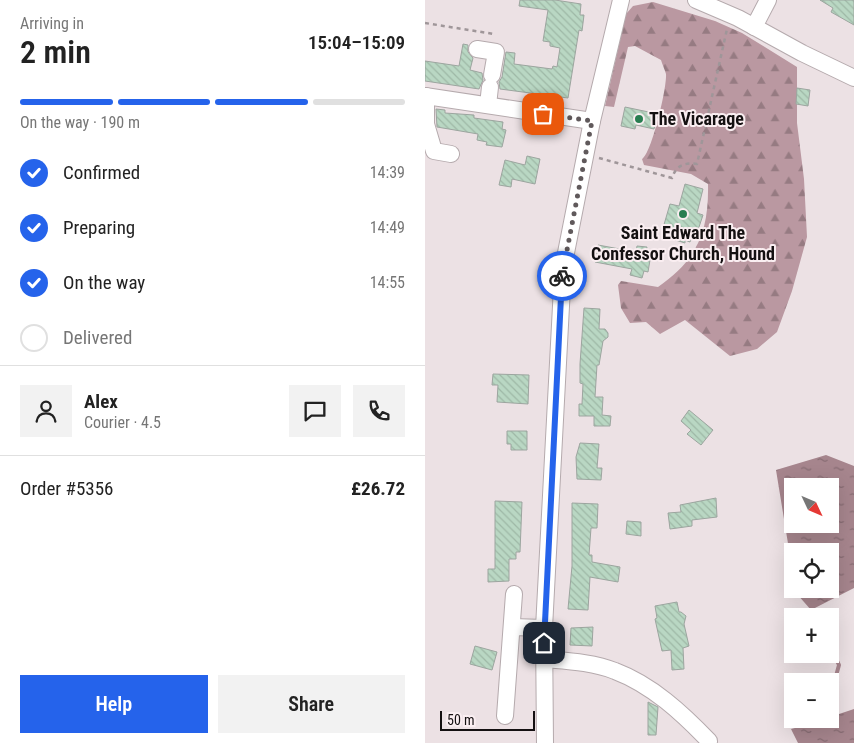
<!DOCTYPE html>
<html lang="en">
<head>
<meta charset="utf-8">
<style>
	body { margin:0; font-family:"Roboto Condensed",sans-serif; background:#f2f2f2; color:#222; height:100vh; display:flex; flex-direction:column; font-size:19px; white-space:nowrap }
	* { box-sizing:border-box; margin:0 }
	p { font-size:16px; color:#767676 }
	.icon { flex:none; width:28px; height:28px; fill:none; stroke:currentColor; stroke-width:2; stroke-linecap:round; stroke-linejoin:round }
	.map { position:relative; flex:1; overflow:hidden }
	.details { display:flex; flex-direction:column; background:#fff; width:425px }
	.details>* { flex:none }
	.needle { width:32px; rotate:134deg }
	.buttons { position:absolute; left:359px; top:478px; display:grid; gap:10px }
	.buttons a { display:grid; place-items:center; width:55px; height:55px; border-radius:0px; background:#fff; box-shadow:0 5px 20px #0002; font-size:25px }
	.scale { position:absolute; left:15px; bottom:12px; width:95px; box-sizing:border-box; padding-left:5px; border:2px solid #141011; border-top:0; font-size:14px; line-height:18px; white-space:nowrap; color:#141011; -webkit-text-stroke:4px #faeef1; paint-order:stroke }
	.pin { position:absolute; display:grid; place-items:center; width:42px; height:42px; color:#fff; margin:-21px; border-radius:10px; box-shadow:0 2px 8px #0006 }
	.courier { position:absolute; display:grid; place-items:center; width:50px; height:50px; margin:-25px; border:4px solid #2563eb; border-radius:50%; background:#fff; color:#222; box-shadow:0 1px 6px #0007 }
	.head em { font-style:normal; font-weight:600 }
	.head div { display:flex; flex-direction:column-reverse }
	.head { display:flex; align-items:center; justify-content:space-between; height:85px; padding:0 20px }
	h1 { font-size:32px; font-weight:600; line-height:38px }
	.bar { display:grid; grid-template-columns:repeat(4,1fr); gap:8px 5px; align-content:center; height:60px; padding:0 20px }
	.bar i { height:6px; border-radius:4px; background:#e0e0e0 }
	.bar .current { background:#2563eb }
	.bar p { grid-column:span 4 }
	.line { display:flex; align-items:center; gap:12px; padding:0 20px; border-top:1px solid #e0e0e0 }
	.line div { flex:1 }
	.round { display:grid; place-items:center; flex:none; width:52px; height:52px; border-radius:0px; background:#f2f2f2 }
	ol { padding:0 20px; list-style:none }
	li { display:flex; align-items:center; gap:15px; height:55px }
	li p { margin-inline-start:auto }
	li .icon { padding:5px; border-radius:50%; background:#2563eb; color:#fff; stroke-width:4 }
	li:last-child { color:#767676 }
	li i { width:28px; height:28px; border:2px solid #e0e0e0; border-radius:50% }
	.cta { display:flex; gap:10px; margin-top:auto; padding:10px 20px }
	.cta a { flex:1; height:58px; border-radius:0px; background:#2563eb; color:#fff; font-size:20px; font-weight:600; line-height:58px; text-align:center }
	.cta a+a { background:#f2f2f2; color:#222 }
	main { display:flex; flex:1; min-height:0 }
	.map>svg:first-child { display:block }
	.forest { fill:url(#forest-firs) }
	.water { fill:url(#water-ripples); fill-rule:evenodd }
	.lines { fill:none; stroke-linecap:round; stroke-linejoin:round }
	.stream { stroke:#a6858d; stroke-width:4 }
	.building { fill:url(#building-back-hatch); stroke:#9ca59f }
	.minor-casing { stroke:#b5aaad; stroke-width:18 }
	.path { stroke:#9f9699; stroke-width:2.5; stroke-dasharray:4 4; stroke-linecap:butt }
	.minor { stroke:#fff; stroke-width:16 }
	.done { stroke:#60595b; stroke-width:5; stroke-dasharray:0 9 }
	.route { stroke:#2563eb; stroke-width:6 }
	.poi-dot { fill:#287e51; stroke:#faeef1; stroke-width:2 }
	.labels { text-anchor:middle; stroke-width:4; stroke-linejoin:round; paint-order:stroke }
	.poi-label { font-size:18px; font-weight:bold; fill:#141011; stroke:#faeef1; text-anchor:start }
</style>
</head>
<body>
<main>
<section class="details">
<div class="head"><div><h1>2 min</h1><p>Arriving in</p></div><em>15:04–15:09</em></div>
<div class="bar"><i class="current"></i><i class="current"></i><i class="current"></i><i></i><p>On the way · 190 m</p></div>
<ol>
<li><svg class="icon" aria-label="check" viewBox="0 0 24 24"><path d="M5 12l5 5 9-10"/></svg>Confirmed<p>14:39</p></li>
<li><svg class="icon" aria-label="check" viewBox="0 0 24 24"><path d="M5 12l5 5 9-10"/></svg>Preparing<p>14:49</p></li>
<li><svg class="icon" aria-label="check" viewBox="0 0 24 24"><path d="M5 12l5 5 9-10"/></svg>On the way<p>14:55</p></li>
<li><i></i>Delivered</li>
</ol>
<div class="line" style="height:90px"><a class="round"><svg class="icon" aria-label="person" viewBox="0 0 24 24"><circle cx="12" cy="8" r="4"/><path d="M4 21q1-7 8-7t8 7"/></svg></a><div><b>Alex</b><p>Courier · 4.5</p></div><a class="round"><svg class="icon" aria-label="chat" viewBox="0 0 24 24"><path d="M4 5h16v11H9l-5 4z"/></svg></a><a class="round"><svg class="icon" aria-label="phone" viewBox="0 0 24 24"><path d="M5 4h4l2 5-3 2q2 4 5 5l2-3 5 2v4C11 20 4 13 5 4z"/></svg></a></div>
<div class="line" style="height:65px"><div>Order #5356</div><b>£26.72</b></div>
<div class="cta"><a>Help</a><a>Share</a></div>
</section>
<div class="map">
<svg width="429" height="743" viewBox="0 0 429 743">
	<defs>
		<pattern id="forest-firs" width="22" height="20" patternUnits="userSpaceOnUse" patternTransform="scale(1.25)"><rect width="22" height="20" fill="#ba98a1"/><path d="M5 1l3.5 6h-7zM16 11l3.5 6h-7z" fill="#967b82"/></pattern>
		<pattern id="water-ripples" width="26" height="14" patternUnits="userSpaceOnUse" patternTransform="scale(1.25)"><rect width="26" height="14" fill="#a6858d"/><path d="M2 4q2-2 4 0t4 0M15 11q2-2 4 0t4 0" fill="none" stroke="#866b72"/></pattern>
		<pattern id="building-back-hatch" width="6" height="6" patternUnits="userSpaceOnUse" patternTransform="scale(1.25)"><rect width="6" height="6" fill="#b9d7c3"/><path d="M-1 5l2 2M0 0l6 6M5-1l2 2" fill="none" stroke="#9eb8a6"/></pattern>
	</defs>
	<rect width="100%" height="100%" fill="#ece1e4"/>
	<!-- forest -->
	<path class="forest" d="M 228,2 L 290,21 L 317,33 L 372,67 L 372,123 L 379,179 L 382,237 L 367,291 L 352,332 L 332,349 L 305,356 L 260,320 L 235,334 L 221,322 L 205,323 L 196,308 L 193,285 L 196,281 L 233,287 C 272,260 284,232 283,184 L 266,174 L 219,165 L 217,159 C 227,153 242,87 241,74 C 240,70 237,64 236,60 L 210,46 L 203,47 L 189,107 L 180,106 L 201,14 L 208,6 Z"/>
	<!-- water -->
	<g class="water">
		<path d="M 401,455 L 429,466 L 429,588 L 386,610 L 372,594 L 371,589 L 405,589 L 405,551 L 368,551 L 367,568 L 351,470 ZM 368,486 L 405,486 L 405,524 L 368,524 Z"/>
		<polygon points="429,709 429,743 373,743 366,729 405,719 405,717"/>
	</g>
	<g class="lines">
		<!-- stream -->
		<g class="stream">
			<polyline points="386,610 390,616"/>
			<polyline points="405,646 414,665 405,698"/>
		</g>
	</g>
	<!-- building -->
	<g class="building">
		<polygon points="95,0 130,0 156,4 155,15 159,15 157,31 154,30 143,98 75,89 74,82 77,77 81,52 90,53 89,64 127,69 128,66 132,67 135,48 125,46 125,42 118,41 123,10 94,6"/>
		<polygon points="395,0 429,0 429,25 406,12 408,8"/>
		<polygon points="38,44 43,45 43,52 48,58 45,70 57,73 58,80 54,89 0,81 0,61 34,66"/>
		<polygon points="372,88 385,90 383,106 371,104"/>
		<polygon points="200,107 233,114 229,129 211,125 210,129 196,126"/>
		<polygon points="11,109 20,110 20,113 49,115 49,118 78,122 77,129 81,130 77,147 61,145 62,142 52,140 53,134 12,127"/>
		<polygon points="102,156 115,159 110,184 87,179 86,187 74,185 80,160 100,165"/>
		<polygon points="260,184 278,189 272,213 278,215 272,233 268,232 265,242 260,240 260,243 244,238 247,230 238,228 245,204 254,206"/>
		<polygon points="173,245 211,252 212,246 222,247 221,253 226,254 223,272 219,271 217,278 205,275 207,269 170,262"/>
		<polygon points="159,308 175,309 174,329 180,329 183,333 183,337 178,341 174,365 172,365 170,397 178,397 177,415 186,416 185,426 169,426 169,416 154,416 154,404 157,404 158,384 155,383 155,364"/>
		<polygon points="68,374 104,375 103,404 72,402 73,385 67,385"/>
		<polygon points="264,410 288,430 276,445 262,434 266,430 256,421"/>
		<polygon points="82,431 102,431 102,450 86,450 86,444 82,444"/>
		<polygon points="155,443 174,444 172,468 177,468 176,480 152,479 151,457"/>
		<polygon points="291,498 292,517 267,520 267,526 245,529 243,513 256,512 255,505"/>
		<polygon points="70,501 97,502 95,552 91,552 91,559 84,559 84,581 63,582 63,569 70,569"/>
		<polygon points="147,503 173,504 172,528 166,528 164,555 167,555 167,562 195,567 193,582 165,577 163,610 143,609 147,566"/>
		<polygon points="202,521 216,522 216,536 201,534"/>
		<polygon points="252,602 254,612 256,612 261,616 259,624 264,646 258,648 259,669 247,670 246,650 237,651 230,619 232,618 230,606"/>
		<polygon points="168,627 167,646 145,645 146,628"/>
		<polygon points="50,646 72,652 67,670 45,664"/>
		<polygon points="223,702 233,707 231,735 223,735"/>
	</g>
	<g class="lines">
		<defs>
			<g id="minor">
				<polyline points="271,0 313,18 377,53 429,78"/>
				<polyline points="329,27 343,0"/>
				<polyline points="52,49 71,52 67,75"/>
				<polyline points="0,96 167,121"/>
				<polyline points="1,96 1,124 9,151 26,154"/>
				<polyline points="63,105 65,87"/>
				<polyline points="87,627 119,628"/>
				<path d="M 119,659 C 142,661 168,662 190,671 C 227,685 257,713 284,741"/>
				<polyline points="80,716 89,594"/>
				<polyline points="120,743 119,628 138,268 167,121 196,0"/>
			</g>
		</defs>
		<!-- minor casing -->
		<use href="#minor" class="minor-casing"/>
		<!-- path -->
		<g class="path">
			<polyline points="0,23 69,34"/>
			<path d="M 174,158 L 247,178 C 251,166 259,162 272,164 L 302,29"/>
		</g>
		<!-- minor -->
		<use href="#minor" class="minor"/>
	</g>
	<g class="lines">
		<!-- done -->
		<polyline class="done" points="118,114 167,121 137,276"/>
		<!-- route -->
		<polyline class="route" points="119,643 137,276"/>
	</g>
	<!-- markers -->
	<g class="poi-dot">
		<circle cx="214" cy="119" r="5"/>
		<circle cx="258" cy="214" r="5"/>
	</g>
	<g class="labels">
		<!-- poi labels -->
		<g class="poi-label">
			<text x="224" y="125">The Vicarage</text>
			<text x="258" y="239" text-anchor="middle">Saint Edward The<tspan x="258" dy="21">Confessor Church, Hound</tspan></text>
		</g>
	</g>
</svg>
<div class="buttons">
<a><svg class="needle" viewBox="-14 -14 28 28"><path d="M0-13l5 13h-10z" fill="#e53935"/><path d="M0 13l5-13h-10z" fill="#767676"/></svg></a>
<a><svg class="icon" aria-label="locate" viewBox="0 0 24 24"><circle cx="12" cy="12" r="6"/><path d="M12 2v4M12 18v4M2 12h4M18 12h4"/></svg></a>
<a>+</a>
<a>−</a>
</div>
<div class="scale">50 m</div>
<div class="pin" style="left:118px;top:114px;background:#ea580c"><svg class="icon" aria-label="bag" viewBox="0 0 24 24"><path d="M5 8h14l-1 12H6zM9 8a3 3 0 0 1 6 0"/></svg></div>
<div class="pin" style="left:119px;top:643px;background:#1f2937"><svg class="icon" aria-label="home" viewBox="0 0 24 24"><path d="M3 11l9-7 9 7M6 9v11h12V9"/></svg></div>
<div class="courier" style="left:137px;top:276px"><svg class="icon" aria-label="bike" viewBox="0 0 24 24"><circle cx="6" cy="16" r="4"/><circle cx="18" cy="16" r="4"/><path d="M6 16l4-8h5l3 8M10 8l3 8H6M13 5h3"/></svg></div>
</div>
</main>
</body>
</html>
